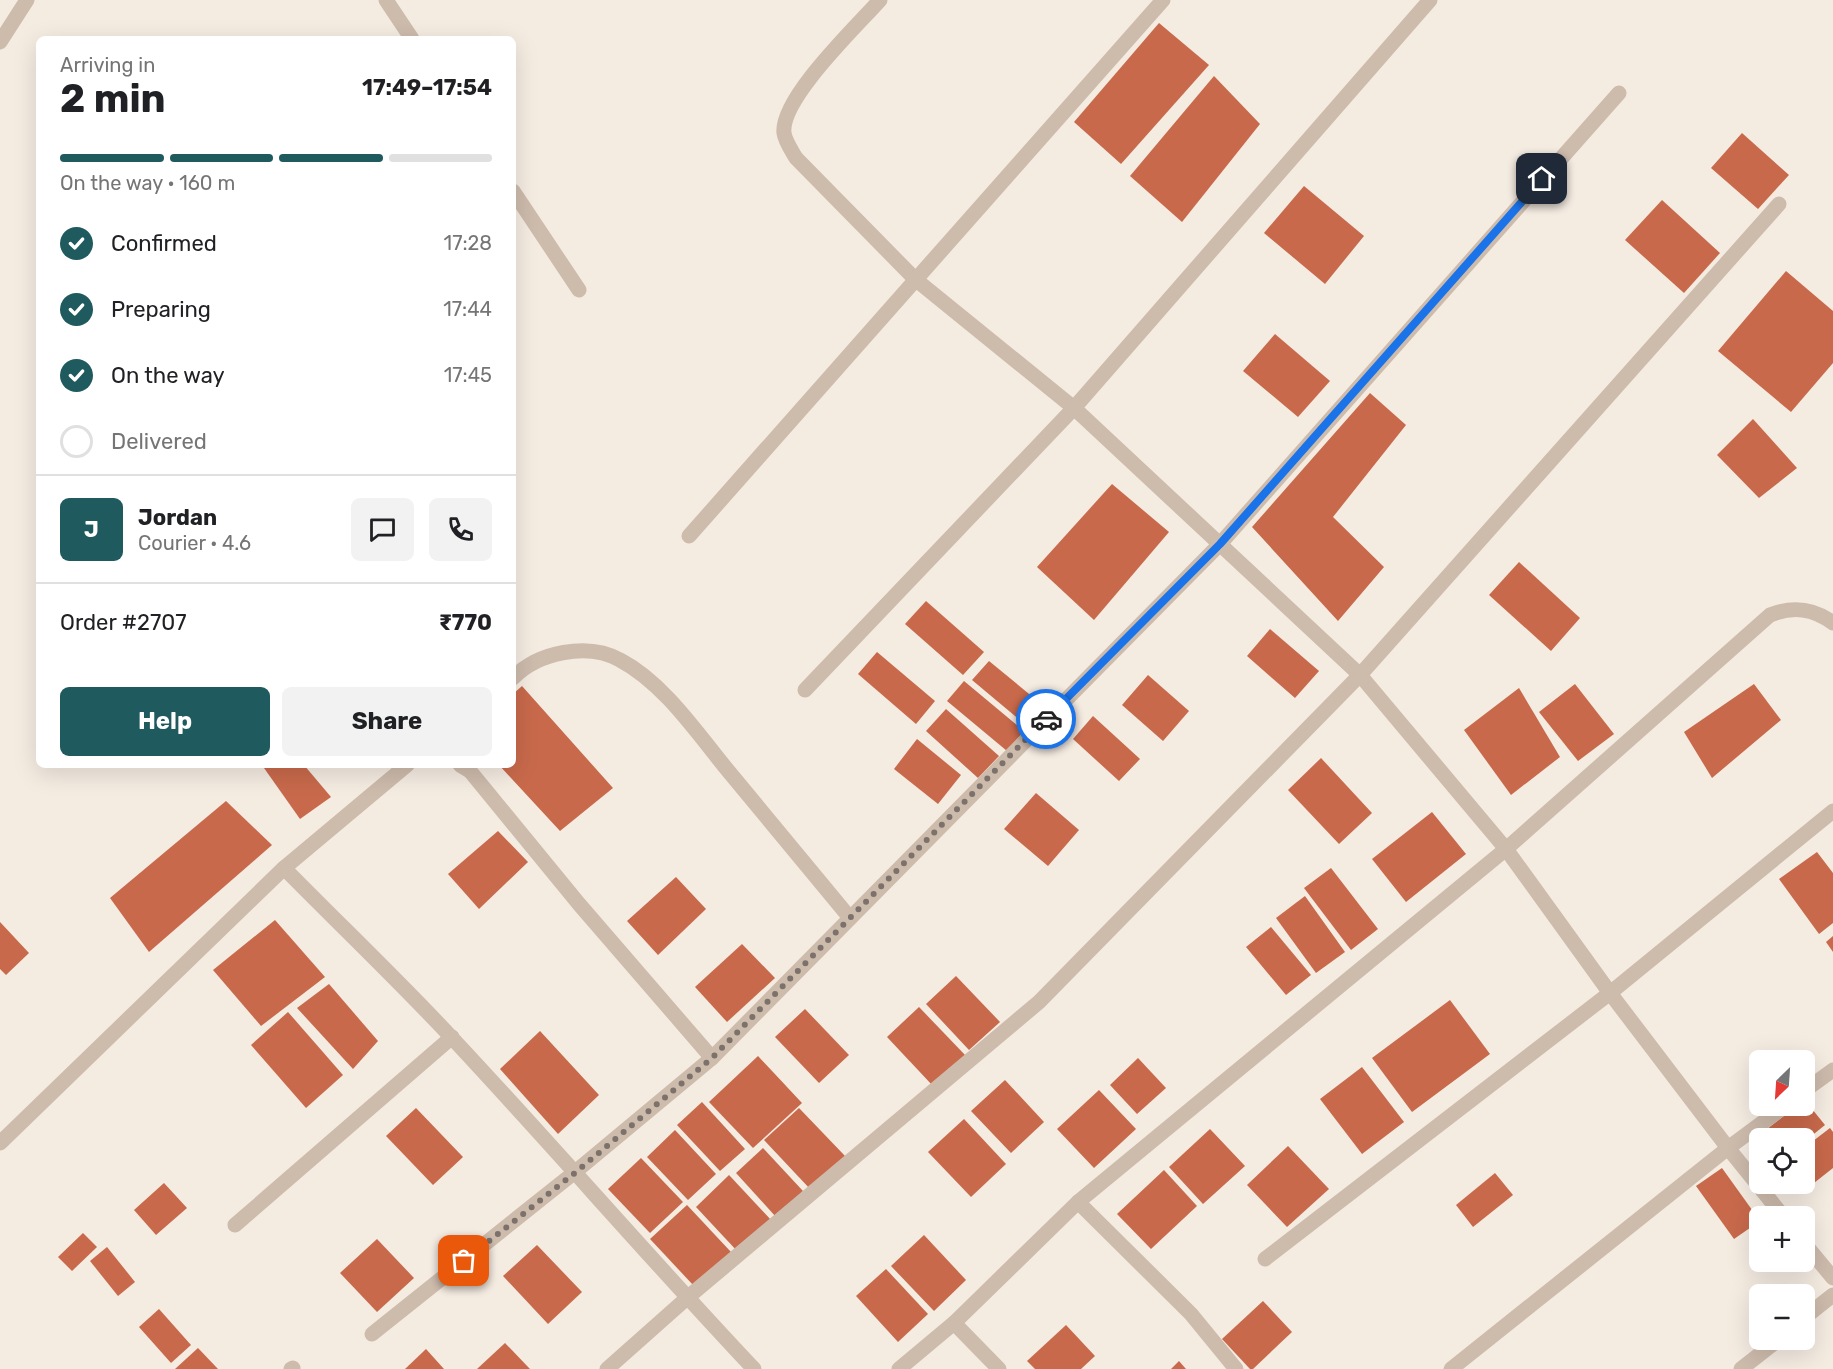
<!DOCTYPE html>
<html lang="en">
<head>
<meta charset="utf-8">
<style>
	body { margin:0; font-family:Rubik,sans-serif; background:#f2f2f2; color:#202124; height:100vh; display:flex; flex-direction:column; font-size:22px; white-space:nowrap }
	* { box-sizing:border-box; margin:0 }
	p { font-size:20px; color:#757577 }
	.icon { flex:none; width:33px; height:33px; fill:none; stroke:currentColor; stroke-width:2; stroke-linecap:round; stroke-linejoin:round }
	.map { position:relative; flex:1; overflow:hidden }
	.details { position:absolute; left:36px; top:36px; width:480px; height:732px; display:flex; flex-direction:column; background:#fff; border-radius:9px; box-shadow:0 6px 24px #0002 }
	.details>* { flex:none }
	.needle { width:39px; rotate:205deg }
	.tools { position:absolute; left:1749px; top:1050px; display:grid; gap:12px }
	.tools a { display:grid; place-items:center; width:66px; height:66px; border-radius:9px; background:#fff; box-shadow:0 6px 24px #0002; font-size:30px }
	.pin { position:absolute; display:grid; place-items:center; width:51px; height:51px; color:#fff; margin:-26px; border-radius:12px; box-shadow:0 3px 9px #0006 }
	.courier { position:absolute; display:grid; place-items:center; width:60px; height:60px; margin:-30px; border:4px solid #1a73e8; border-radius:50%; background:#fff; color:#222; box-shadow:0 2px 8px #0007 }
	.summary em { font-style:normal; font-weight:700 }
	.summary div { display:flex; flex-direction:column-reverse }
	.summary { display:flex; align-items:center; justify-content:space-between; height:102px; padding:0 24px }
	h1 { font-size:39px; font-weight:700; line-height:45px }
	.bar { display:grid; grid-template-columns:repeat(4,1fr); gap:9px 6px; align-content:center; height:72px; padding:0 24px }
	.bar i { height:8px; border-radius:4px; background:#e0e0e0 }
	.bar .active { background:#1f5a5e }
	.bar p { grid-column:span 4 }
	.line { display:flex; align-items:center; gap:15px; padding:0 24px; border-top:2px solid #e0e0e0 }
	.line div { flex:1 }
	.round { display:grid; place-items:center; flex:none; width:63px; height:63px; border-radius:9px; background:#f2f2f2 }
	ol { padding:0 24px; list-style:none }
	li { display:flex; align-items:center; gap:18px; height:66px }
	li p { margin-inline-start:auto }
	li .icon { padding:6px; border-radius:50%; background:#1f5a5e; color:#fff; stroke-width:4 }
	li:last-child { color:#757577 }
	li i { width:33px; height:33px; border:3px solid #e0e0e0; border-radius:50% }
	.button { display:flex; gap:12px; margin-top:auto; padding:12px 24px }
	.button a { flex:1; height:69px; border-radius:9px; background:#1f5a5e; color:#fff; font-size:24px; font-weight:700; line-height:69px; text-align:center }
	.button a+a { background:#f2f2f2; color:#202124 }
	.map>svg:first-child { display:block }
	.building { fill:#c8694b }
	.lines { fill:none; stroke-linecap:round; stroke-linejoin:round }
	.lane { stroke:#cdbbac; stroke-width:15 }
	.street { stroke:#cdbbac; stroke-width:15 }
	.done { stroke:#7c716b; stroke-width:6; stroke-dasharray:0 10.8 }
	.route { stroke:#1a73e8; stroke-width:8 }
</style>
</head>
<body>
<div class="map">
<svg width="1833" height="1369" viewBox="0 0 1833 1369">
	<rect width="100%" height="100%" fill="#f4ebe1"/>
	<!-- building -->
	<g class="building">
		<polygon points="1159,23 1209,65 1121,164 1074,122"/>
		<polygon points="1214,76 1260,124 1182,222 1130,176"/>
		<polygon points="1742,133 1789,175 1758,209 1711,168"/>
		<polygon points="1304,186 1364,236 1325,284 1264,233"/>
		<polygon points="1662,200 1720,253 1684,293 1625,240"/>
		<polygon points="1786,271 1833,311 1833,363 1791,412 1718,351"/>
		<polygon points="1275,334 1330,381 1298,417 1243,371"/>
		<polygon points="1370,393 1406,425 1333,517 1384,567 1338,621 1252,527"/>
		<polygon points="1753,419 1797,468 1759,498 1717,455"/>
		<polygon points="1112,484 1169,532 1094,620 1037,567"/>
		<polygon points="1519,562 1580,618 1551,651 1489,595"/>
		<polygon points="926,601 984,652 963,675 905,624"/>
		<polygon points="1270,629 1319,671 1295,698 1247,656"/>
		<polygon points="877,652 935,701 916,724 858,674"/>
		<polygon points="989,661 1045,707 1028,727 972,680"/>
		<polygon points="1148,675 1189,711 1163,741 1122,705"/>
		<polygon points="964,681 1024,731 1007,751 947,701"/>
		<polygon points="1575,684 1614,734 1578,761 1539,712"/>
		<polygon points="1754,684 1781,720 1712,778 1684,732"/>
		<polygon points="522,686 613,788 560,831 499,765 513,765 513,694"/>
		<polygon points="1519,688 1560,757 1511,795 1464,730"/>
		<polygon points="946,709 999,756 978,778 926,731"/>
		<polygon points="1093,716 1140,759 1119,781 1073,739"/>
		<polygon points="917,739 961,775 938,804 894,769"/>
		<polygon points="1321,758 1372,813 1339,844 1288,790"/>
		<polygon points="268,765 304,765 331,797 300,819 264,768"/>
		<polygon points="1036,793 1079,830 1048,866 1004,829"/>
		<polygon points="226,801 272,845 149,952 110,898"/>
		<polygon points="1432,812 1466,854 1406,902 1372,859"/>
		<polygon points="498,831 528,862 479,909 448,874"/>
		<polygon points="1817,852 1833,873 1833,923 1819,934 1779,879"/>
		<polygon points="1331,868 1378,929 1351,950 1304,888"/>
		<polygon points="676,877 706,909 658,955 627,921"/>
		<polygon points="1305,896 1345,952 1316,973 1276,918"/>
		<polygon points="275,920 325,977 261,1026 213,970"/>
		<polygon points="0,922 29,953 6,975 0,969"/>
		<polygon points="1271,927 1311,975 1286,995 1246,947"/>
		<polygon points="1833,936 1833,952 1826,942"/>
		<polygon points="742,944 775,978 727,1022 695,987"/>
		<polygon points="956,976 1000,1022 969,1050 926,1004"/>
		<polygon points="329,984 378,1041 353,1069 297,1008"/>
		<polygon points="1450,1000 1490,1054 1412,1112 1372,1058"/>
		<polygon points="919,1007 966,1056 933,1086 887,1037"/>
		<polygon points="805,1009 849,1055 819,1083 775,1037"/>
		<polygon points="288,1012 343,1075 306,1108 251,1045"/>
		<polygon points="540,1031 599,1095 558,1134 500,1069"/>
		<polygon points="758,1056 802,1103 753,1148 709,1102"/>
		<polygon points="1138,1058 1166,1088 1137,1114 1110,1085"/>
		<polygon points="1362,1067 1404,1122 1362,1154 1320,1099"/>
		<polygon points="1005,1080 1044,1122 1011,1153 971,1111"/>
		<polygon points="1099,1090 1136,1129 1094,1168 1057,1129"/>
		<polygon points="1804,1099 1825,1125 1804,1142 1804,1138 1760,1138 1760,1146 1754,1139 1797,1106 1804,1106"/>
		<polygon points="702,1102 745,1149 720,1171 677,1125"/>
		<polygon points="416,1108 463,1157 433,1185 386,1136"/>
		<polygon points="799,1108 846,1157 811,1190 764,1140"/>
		<polygon points="964,1119 1006,1164 971,1197 928,1152"/>
		<polygon points="1830,1128 1833,1132 1833,1168 1800,1194 1792,1184 1804,1184 1804,1148"/>
		<polygon points="1210,1129 1245,1166 1203,1204 1169,1167"/>
		<polygon points="675,1130 716,1174 688,1200 647,1157"/>
		<polygon points="1288,1146 1329,1189 1287,1227 1247,1185"/>
		<polygon points="763,1148 803,1191 776,1217 736,1173"/>
		<polygon points="641,1158 683,1202 650,1233 608,1189"/>
		<polygon points="1722,1168 1760,1221 1734,1239 1696,1186"/>
		<polygon points="1164,1170 1197,1206 1151,1249 1117,1214"/>
		<polygon points="1495,1173 1513,1195 1473,1227 1456,1205"/>
		<polygon points="729,1175 772,1221 738,1252 696,1207"/>
		<polygon points="164,1183 187,1208 156,1235 134,1210"/>
		<polygon points="687,1205 731,1252 694,1286 650,1239"/>
		<polygon points="83,1233 97,1247 72,1271 58,1257"/>
		<polygon points="924,1235 966,1280 934,1311 891,1266"/>
		<polygon points="377,1239 414,1278 377,1312 340,1273"/>
		<polygon points="537,1245 582,1292 548,1324 503,1276"/>
		<polygon points="107,1247 135,1282 118,1296 90,1261"/>
		<polygon points="886,1269 928,1314 898,1342 856,1296"/>
		<polygon points="1263,1301 1292,1332 1253,1369 1250,1369 1222,1339"/>
		<polygon points="159,1309 191,1345 171,1363 139,1327"/>
		<polygon points="1066,1325 1095,1356 1081,1369 1035,1369 1027,1361"/>
		<polygon points="505,1343 530,1369 477,1369"/>
		<polygon points="198,1348 218,1369 175,1369"/>
		<polygon points="426,1349 444,1369 405,1369"/>
		<polygon points="1179,1361 1186,1369 1171,1369"/>
	</g>
	<g class="lines">
		<!-- lane -->
		<g class="lane">
			<polyline points="386,0 412,39"/>
			<polyline points="513,191 579,290"/>
		</g>
		<!-- street -->
		<g class="street">
			<path d="M 880,0 C 857,26 780,99 784,133 C 785,141 792,151 796,158 L 915,279 L 1074,408 L 1360,675 L 1506,849 L 1610,993 L 1728,1148 L 1783,1216"/>
			<polyline points="0,42 27,0"/>
			<polyline points="689,536 1163,0"/>
			<path d="M 513,678 C 538,652 588,642 620,660 C 662,682 695,730 725,767 C 767,817 808,868 850,918"/>
			<polyline points="805,690 1074,408 1430,0"/>
			<polyline points="460,765 470,771 579,904 712,1058"/>
			<polyline points="284,868 407,765"/>
			<polyline points="1804,1091 1833,1070"/>
			<path d="M 0,1143 L 284,868 C 340,925 399,981 453,1039 C 555,1148 652,1261 754,1369"/>
			<polyline points="1078,1202 1191,1314 1236,1369"/>
			<polyline points="235,1225 452,1037"/>
			<polyline points="1804,1243 1833,1278"/>
			<polyline points="1265,1259 1610,993 1833,811"/>
			<polyline points="1804,1318 1833,1295"/>
			<polyline points="954,1323 999,1369"/>
			<polyline points="372,1334 575,1172 712,1058 1220,544 1619,93"/>
			<polyline points="291,1369 293,1368"/>
			<polyline points="607,1369 687,1298 1039,1002 1360,675 1779,204"/>
			<path d="M 899,1369 L 954,1323 L 1078,1202 L 1506,849 L 1770,615 C 1793,606 1813,608 1833,623"/>
			<polyline points="1451,1369 1728,1148 1785,1106"/>
			<polyline points="1741,1369 1778,1340"/>
		</g>
	</g>
	<g class="lines">
		<!-- done -->
		<polyline class="done" points="464,1261 576,1172 712,1058 1046,719"/>
		<!-- route -->
		<polyline class="route" points="1046,719 1220,544 1542,179"/>
	</g>
</svg>
<div class="tools">
<a><svg class="needle" viewBox="-14 -14 28 28"><path d="M0-13l5 13h-10z" fill="#e53935"/><path d="M0 13l5-13h-10z" fill="#757577"/></svg></a>
<a><svg class="icon" aria-label="locate" viewBox="0 0 24 24"><circle cx="12" cy="12" r="6"/><path d="M12 2v4M12 18v4M2 12h4M18 12h4"/></svg></a>
<a>+</a>
<a>−</a>
</div>
<div class="pin" style="left:464px;top:1261px;background:#ea580c"><svg class="icon" aria-label="bag" viewBox="0 0 24 24"><path d="M5 8h14l-1 12H6zM9 8a3 3 0 0 1 6 0"/></svg></div>
<div class="pin" style="left:1542px;top:179px;background:#1f2937"><svg class="icon" aria-label="home" viewBox="0 0 24 24"><path d="M3 11l9-7 9 7M6 9v11h12V9"/></svg></div>
<div class="courier" style="left:1046px;top:719px"><svg class="icon" aria-label="car" viewBox="0 0 24 24"><path d="M5 17H2v-5l4-1 3-4h7l3 4 3 1v5h-3M9 17h6M6 11h13"/><circle cx="7" cy="17" r="2"/><circle cx="17" cy="17" r="2"/></svg></div>
<section class="details">
<div class="summary"><div><h1>2 min</h1><p>Arriving in</p></div><em>17:49–17:54</em></div>
<div class="bar"><i class="active"></i><i class="active"></i><i class="active"></i><i></i><p>On the way · 160 m</p></div>
<ol>
<li><svg class="icon" aria-label="check" viewBox="0 0 24 24"><path d="M5 12l5 5 9-10"/></svg>Confirmed<p>17:28</p></li>
<li><svg class="icon" aria-label="check" viewBox="0 0 24 24"><path d="M5 12l5 5 9-10"/></svg>Preparing<p>17:44</p></li>
<li><svg class="icon" aria-label="check" viewBox="0 0 24 24"><path d="M5 12l5 5 9-10"/></svg>On the way<p>17:45</p></li>
<li><i></i>Delivered</li>
</ol>
<div class="line" style="height:108px"><b class="round" style="background:#1f5a5e;color:#fff">J</b><div><b>Jordan</b><p>Courier · 4.6</p></div><a class="round"><svg class="icon" aria-label="chat" viewBox="0 0 24 24"><path d="M4 5h16v11H9l-5 4z"/></svg></a><a class="round"><svg class="icon" aria-label="phone" viewBox="0 0 24 24"><path d="M5 4h4l2 5-3 2q2 4 5 5l2-3 5 2v4C11 20 4 13 5 4z"/></svg></a></div>
<div class="line" style="height:78px"><div>Order #2707</div><b>₹770</b></div>
<div class="button"><a>Help</a><a>Share</a></div>
</section>
</div>
</body>
</html>
